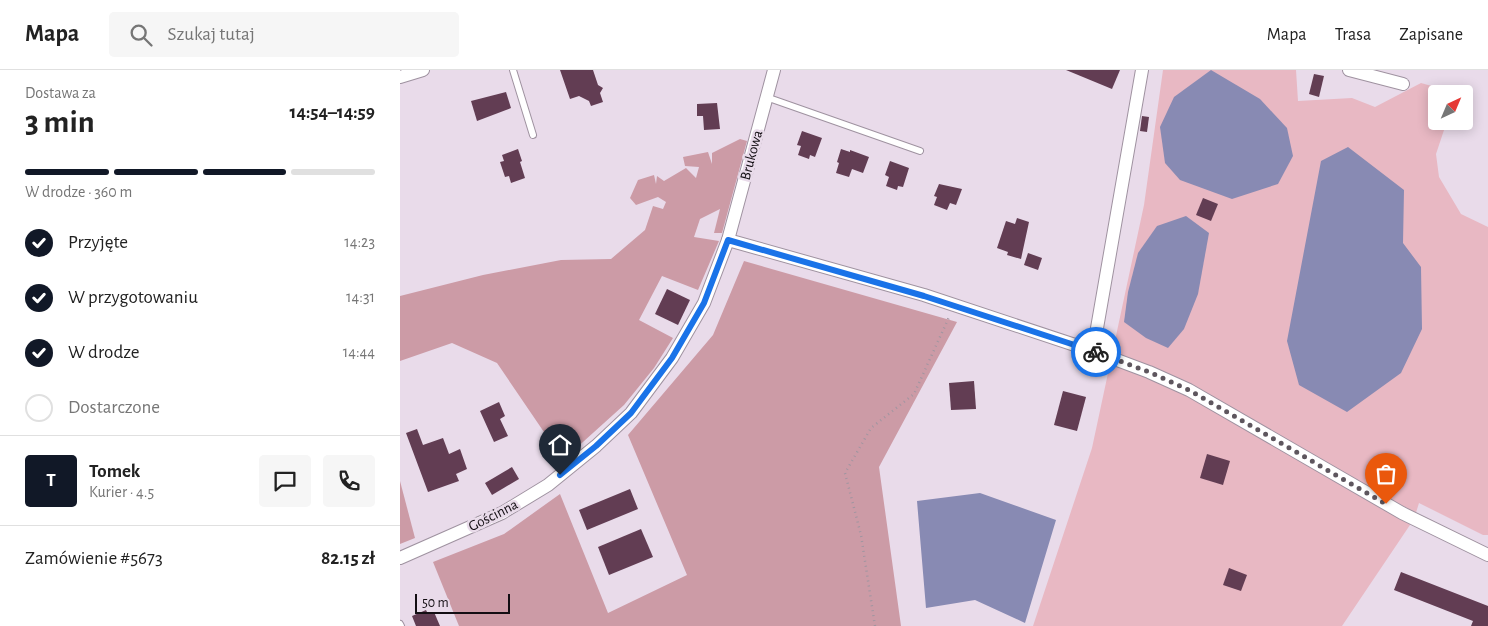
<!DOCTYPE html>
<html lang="pl">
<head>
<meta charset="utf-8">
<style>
	body { margin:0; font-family:"Alegreya Sans",sans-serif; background:#f6f6f6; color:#222; height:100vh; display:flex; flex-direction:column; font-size:19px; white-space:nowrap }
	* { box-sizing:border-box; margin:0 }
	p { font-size:16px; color:#767676 }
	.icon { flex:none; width:28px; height:28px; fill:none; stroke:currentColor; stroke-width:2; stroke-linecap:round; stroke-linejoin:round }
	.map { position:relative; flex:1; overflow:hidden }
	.panel { display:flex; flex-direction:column; background:#fff; width:400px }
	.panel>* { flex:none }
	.needle { width:32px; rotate:44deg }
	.fabs { position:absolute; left:1028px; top:15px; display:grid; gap:10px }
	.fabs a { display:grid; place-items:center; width:45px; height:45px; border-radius:5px; background:#fff; box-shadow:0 2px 12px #0003; font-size:25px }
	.scale { position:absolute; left:15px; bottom:12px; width:95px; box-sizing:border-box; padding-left:5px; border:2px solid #130e13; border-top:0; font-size:14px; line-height:18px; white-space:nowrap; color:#130e13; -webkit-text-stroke:4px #e9dbea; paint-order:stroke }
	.pin { position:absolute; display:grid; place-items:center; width:42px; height:42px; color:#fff; margin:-51px -21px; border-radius:50% 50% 50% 0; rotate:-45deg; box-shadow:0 0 5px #0007 }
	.pin .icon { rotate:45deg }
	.courier { position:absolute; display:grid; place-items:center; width:50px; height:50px; margin:-25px; border:4px solid #1a73e8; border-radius:50%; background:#fff; color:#222; box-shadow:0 1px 6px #0007 }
	.headline em { font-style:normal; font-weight:700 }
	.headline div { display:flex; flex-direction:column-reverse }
	.headline { display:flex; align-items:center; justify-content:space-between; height:85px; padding:0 25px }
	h1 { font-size:32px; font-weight:700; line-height:38px }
	.bar { display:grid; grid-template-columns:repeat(4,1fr); gap:8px 5px; align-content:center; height:60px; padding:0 25px }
	.bar i { height:6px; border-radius:4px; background:#e0e0e0 }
	.bar .on { background:#111827 }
	.bar p { grid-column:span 4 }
	.line { display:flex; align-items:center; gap:12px; padding:0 25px; border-top:1px solid #e0e0e0 }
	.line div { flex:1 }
	.round { display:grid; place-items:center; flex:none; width:52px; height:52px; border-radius:5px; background:#f6f6f6 }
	ol { padding:0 25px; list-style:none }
	li { display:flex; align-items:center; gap:15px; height:55px }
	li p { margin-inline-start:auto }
	li .icon { padding:5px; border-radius:50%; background:#111827; color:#fff; stroke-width:4 }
	li:last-child { color:#767676 }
	li i { width:28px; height:28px; border:2px solid #e0e0e0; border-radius:50% }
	header { display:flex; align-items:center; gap:30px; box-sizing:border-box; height:70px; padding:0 25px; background:#fff; border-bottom:1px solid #e0e0e0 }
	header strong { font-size:24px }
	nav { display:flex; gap:28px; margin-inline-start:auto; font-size:18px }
	.search { width:350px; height:45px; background:#f6f6f6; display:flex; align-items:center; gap:12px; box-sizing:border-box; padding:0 18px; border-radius:5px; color:#767676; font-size:19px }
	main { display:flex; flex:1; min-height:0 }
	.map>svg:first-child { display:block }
	.green { fill:#e8b8c3 }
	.forest { fill:#cc9ba6 }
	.water { fill:#888ab3 }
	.building { fill:#623d53 }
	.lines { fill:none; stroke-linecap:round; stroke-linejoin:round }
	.service-casing { stroke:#9f92a0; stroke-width:8 }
	.minor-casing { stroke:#9f92a0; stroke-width:14 }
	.path { stroke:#a095a0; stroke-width:2.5; stroke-dasharray:1 4; stroke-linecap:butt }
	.service { stroke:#fff; stroke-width:6 }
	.minor { stroke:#fff; stroke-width:12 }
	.done { stroke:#5e565e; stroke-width:5; stroke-dasharray:0 9 }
	.route { stroke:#1a73e8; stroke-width:6 }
	.labels { text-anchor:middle; stroke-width:5; stroke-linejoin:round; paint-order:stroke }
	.street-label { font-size:15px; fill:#130e13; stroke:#e9dbea }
</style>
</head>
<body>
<header>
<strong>Mapa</strong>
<div class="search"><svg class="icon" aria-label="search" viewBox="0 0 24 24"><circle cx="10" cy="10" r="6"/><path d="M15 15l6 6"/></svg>Szukaj tutaj</div>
<nav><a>Mapa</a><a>Trasa</a><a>Zapisane</a></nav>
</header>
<main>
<section class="panel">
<div class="headline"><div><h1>3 min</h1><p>Dostawa za</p></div><em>14:54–14:59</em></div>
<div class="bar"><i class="on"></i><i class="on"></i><i class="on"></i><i></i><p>W drodze · 360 m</p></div>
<ol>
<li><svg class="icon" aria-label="check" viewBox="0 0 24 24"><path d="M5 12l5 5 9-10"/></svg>Przyjęte<p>14:23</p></li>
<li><svg class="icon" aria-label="check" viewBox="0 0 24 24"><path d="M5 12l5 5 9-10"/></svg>W przygotowaniu<p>14:31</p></li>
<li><svg class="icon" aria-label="check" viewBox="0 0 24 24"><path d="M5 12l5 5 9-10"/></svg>W drodze<p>14:44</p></li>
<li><i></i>Dostarczone</li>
</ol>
<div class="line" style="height:90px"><b class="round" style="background:#111827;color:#fff">T</b><div><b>Tomek</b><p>Kurier · 4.5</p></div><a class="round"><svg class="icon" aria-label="chat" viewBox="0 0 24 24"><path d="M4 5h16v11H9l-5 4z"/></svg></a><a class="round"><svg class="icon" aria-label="phone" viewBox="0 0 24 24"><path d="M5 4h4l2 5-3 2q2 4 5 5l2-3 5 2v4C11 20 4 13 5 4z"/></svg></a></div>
<div class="line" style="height:65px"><div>Zamówienie #5673</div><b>82.15 zł</b></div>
</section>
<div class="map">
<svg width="1088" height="556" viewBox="0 0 1088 556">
	<rect width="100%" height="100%" fill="#e9dbea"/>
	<!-- green -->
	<polygon class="green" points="763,0 896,0 898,31 952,28 975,37 1021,13 1053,22 1053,24 1036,24 1036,51 1047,51 1036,84 1039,107 1061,144 1088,157 1088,465 1083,465 1019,433 1014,449 942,556 633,556 692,378 744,135"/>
	<!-- forest -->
	<g class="forest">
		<polygon points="340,69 347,71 322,163 314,163 320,139 300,149 294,167 319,171 298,220 262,206 239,250 273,268 254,298 224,335 163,390 97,293 52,273 0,291 0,226 83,205 161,190 211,189 245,160 253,136 263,139 266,132 258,127 236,135 230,128 238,110 254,105 256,114 257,106 264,111 286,98 296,108 299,97 285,96 283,87 308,82 312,94 312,83"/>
		<polygon points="344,191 557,252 479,397 501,556 59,556 33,492 104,464 160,424 208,543 287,505 228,365 313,265"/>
		<polygon points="0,411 15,468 0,474"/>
	</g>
	<!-- water -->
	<g class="water">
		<polygon points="811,0 860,29 887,58 893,86 878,114 832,129 780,110 765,93 760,57 774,27"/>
		<polygon points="948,77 1004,120 1003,173 1021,197 1022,259 1001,303 947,342 899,315 887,271 921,91"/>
		<polygon points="786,146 809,163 798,224 784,259 768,278 746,268 724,252 728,222 738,183 757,156"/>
		<polygon points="580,423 656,450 625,553 575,530 526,538 517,431"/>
	</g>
	<!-- building -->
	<g class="building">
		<polygon points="160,0 193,0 198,15 203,18 200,23 203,32 191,36 189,31 179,26 170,29"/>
		<polygon points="666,0 720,0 712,19"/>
		<polygon points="914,4 924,6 919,27 909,24"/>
		<polygon points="106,22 111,38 77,51 71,31"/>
		<polygon points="317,33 320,59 304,60 303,46 297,46 297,34"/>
		<polygon points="742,46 749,47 747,62 740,61"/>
		<polygon points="402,61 422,68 415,87 410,85 409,89 398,85 401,76 397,75"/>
		<polygon points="118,79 122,91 120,92 125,108 111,113 109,106 105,107 100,92 104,91 102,85"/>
		<polygon points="441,79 450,82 450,80 469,87 463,103 452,99 449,107 436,103 439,93 437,92"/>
		<polygon points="490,91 509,98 503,117 498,116 497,120 486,116 489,107 485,105"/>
		<polygon points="539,114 562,119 556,135 550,133 547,140 534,135 537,127 534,126"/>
		<polygon points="803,128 818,134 811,151 796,145"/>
		<polygon points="617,148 629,152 621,189 607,185 608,182 597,178 606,151 615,154"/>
		<polygon points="628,183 642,188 638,200 624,195"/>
		<polygon points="267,219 290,230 278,255 255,244"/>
		<polygon points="574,311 576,339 551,340 549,313"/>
		<polygon points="663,321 686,327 677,361 654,355"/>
		<polygon points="99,332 105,346 100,349 108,366 94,372 80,341"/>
		<polygon points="17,359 23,375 43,368 49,384 60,379 67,399 56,404 59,411 28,422 6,363"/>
		<polygon points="807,384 830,391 823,415 800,408"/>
		<polygon points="112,397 119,409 92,425 85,413"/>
		<polygon points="230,419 238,439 187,460 179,440"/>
		<polygon points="241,459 253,487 209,505 198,477"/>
		<polygon points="829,498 847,505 841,521 823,515"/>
		<polygon points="1001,502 1088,536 1088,556 1071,556 1073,551 994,520"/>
		<polygon points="26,540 28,544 34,542 40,556 16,556 12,546"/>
	</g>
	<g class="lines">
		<defs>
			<g id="service">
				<polyline points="113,0 133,65"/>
				<polyline points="366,27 520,81"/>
				<polyline points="0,554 1,556"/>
			</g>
			<g id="minor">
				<polyline points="949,0 1003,14"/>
				<polyline points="0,7 23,0"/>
				<polyline points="328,170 524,225 693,281 749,302 789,320 1002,443 1088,485"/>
				<polyline points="693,281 742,0"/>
				<polyline points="0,488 102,443 148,415 196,376 231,343 272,288 304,233 328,170 374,0"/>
			</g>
		</defs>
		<!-- service casing -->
		<use href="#service" class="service-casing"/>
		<!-- minor casing -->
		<use href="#minor" class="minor-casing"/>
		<!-- path -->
		<polyline class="path" points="475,556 461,465 445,403 471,358 514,324 550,245"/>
		<!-- service -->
		<use href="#service" class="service"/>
		<!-- minor -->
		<use href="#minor" class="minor"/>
	</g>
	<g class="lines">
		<!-- done -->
		<polyline class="done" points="696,282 749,302 789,320 986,434"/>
		<!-- route -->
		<polyline class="route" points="160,405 196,376 231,343 272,288 304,233 328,170 524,226 696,282"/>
	</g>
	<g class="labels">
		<!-- street labels -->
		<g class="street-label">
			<text transform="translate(351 85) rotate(-75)" y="5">Brukowa</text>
			<text transform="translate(93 445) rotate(-27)" y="5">Gościnna</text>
		</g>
	</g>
</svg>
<div class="fabs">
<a><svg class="needle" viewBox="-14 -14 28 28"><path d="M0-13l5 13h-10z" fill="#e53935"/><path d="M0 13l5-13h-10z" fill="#767676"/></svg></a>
</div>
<div class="scale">50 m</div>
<div class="pin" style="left:986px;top:434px;background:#ea580c"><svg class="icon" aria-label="bag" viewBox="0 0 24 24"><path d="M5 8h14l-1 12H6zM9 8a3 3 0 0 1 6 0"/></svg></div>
<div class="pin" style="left:160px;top:405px;background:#1f2937"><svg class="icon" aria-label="home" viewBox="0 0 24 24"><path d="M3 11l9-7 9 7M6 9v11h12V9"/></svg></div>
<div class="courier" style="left:696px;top:282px"><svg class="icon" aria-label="bike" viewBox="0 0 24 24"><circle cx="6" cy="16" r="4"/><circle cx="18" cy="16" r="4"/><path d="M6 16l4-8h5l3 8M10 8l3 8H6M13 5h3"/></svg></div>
</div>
</main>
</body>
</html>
